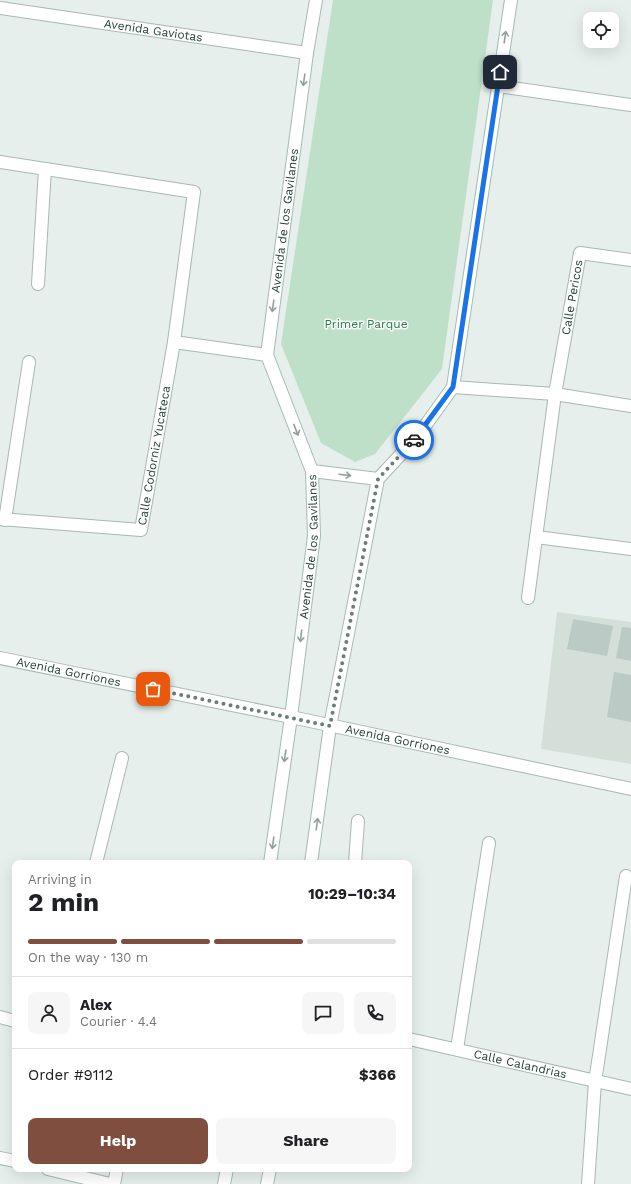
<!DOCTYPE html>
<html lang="en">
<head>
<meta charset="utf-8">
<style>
	body { margin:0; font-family:"Work Sans",sans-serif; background:#f6f6f6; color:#202124; height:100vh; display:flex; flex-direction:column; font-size:15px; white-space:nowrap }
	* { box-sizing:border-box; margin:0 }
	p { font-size:13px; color:#757577 }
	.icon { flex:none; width:22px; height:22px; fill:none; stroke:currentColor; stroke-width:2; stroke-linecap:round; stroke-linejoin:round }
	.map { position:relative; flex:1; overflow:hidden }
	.drawer { position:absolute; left:12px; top:860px; width:400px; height:312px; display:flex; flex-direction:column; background:#fff; border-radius:8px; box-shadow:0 4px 16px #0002 }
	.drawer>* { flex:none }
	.buttons { position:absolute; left:583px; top:12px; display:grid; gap:8px }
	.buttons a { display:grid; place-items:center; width:36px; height:36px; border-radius:8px; background:#fff; box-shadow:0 4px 16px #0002; font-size:20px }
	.pin { position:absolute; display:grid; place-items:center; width:34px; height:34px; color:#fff; margin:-17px; border-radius:8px; box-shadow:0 2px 6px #0006 }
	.courier { position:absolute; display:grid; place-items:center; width:40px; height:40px; margin:-20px; border:3px solid #1a73e8; border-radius:50%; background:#fff; color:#222; box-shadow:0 1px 5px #0007 }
	.overview em { font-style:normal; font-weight:700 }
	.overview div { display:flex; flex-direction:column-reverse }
	.overview { display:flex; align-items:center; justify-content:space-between; height:68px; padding:0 16px }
	h1 { font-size:26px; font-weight:700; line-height:30px }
	.bar { display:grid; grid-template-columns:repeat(4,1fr); gap:6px 4px; align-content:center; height:48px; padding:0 16px }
	.bar i { height:5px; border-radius:3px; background:#e0e0e0 }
	.bar .current { background:#7f4e3f }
	.bar p { grid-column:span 4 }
	.line { display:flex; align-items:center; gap:10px; padding:0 16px; border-top:1px solid #e0e0e0 }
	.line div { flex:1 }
	.round { display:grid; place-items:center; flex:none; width:42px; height:42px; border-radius:8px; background:#f6f6f6 }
	.primary-button { display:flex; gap:8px; margin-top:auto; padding:8px 16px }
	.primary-button a { flex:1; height:46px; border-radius:8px; background:#7f4e3f; color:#fff; font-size:16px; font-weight:700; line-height:46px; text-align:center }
	.primary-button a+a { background:#f6f6f6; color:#202124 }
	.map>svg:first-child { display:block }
	.built { fill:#d4dfda }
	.green { fill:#bfe0c8 }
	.building { fill:#bbcac4 }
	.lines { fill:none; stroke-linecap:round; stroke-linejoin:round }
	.minor-casing { stroke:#a8b8b2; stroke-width:14 }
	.tertiary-casing { stroke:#a8b8b2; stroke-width:14 }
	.secondary-casing { stroke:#a4bbb3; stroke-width:14 }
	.minor { stroke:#fff; stroke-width:12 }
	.tertiary { stroke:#fff; stroke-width:12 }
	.secondary { stroke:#fff; stroke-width:12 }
	.oneway { stroke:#92a09c }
	.done { stroke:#687f78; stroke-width:4; stroke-dasharray:0 7.2 }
	.route { stroke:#1a73e8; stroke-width:5 }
	.labels { text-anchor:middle; stroke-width:3; stroke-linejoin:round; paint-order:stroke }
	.street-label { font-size:12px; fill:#24423a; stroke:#f7fbf9 }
	.park-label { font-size:12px; fill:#2d7a4b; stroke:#f7fbf9 }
</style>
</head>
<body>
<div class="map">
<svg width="631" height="1184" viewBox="0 0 631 1184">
	<rect width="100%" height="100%" fill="#e6efeb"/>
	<!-- built -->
	<polygon class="built" points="557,612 631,622 631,764 541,749"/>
	<!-- green -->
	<polygon class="green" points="333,0 493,0 442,369 375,454 355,462 321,443 281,344"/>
	<!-- building -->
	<g class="building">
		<polygon points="573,619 613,626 607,656 567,649"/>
		<polygon points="622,627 631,628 631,661 616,658"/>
		<polygon points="614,672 631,675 631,722 607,717"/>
	</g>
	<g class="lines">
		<defs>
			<g id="minor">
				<path id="s1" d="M 0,8 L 307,53"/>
				<polyline points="498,86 631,105"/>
				<polyline points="0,162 194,192 174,342"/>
				<polyline points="38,284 45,169"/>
				<polyline points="453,387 555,394 631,406"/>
				<path id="s2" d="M 0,519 L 141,530 L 174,342 L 267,355"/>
				<polyline points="5,520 29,362"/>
				<polyline points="536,537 631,549"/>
				<path id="s3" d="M 528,598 L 555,394 L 580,253 L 631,260"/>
				<polyline points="96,863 122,758"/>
				<polyline points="355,863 358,821"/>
				<polyline points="0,1017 15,1021"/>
				<path id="s4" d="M 409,1039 L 631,1089"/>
				<polyline points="457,1049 489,843"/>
				<polyline points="0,1158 15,1161"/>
				<polyline points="48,1169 110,1184"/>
				<polyline points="114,1184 117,1169"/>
				<polyline points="588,1184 595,1082 626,876"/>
			</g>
			<g id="tertiary">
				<path id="s5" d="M 0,658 L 291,717 L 631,789"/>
			</g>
			<g id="secondary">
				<polyline points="312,471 378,479"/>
				<path id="s6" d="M 270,863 L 291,717 L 314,536 L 312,471 L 267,355 L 307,53 L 316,0"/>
				<polyline points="311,863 330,726 378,479 417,437 453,387 511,0"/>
				<polyline points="224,1184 227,1169"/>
				<polyline points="267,1184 270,1169"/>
			</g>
		</defs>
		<!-- minor casing -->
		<use href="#minor" class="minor-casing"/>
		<!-- tertiary casing -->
		<use href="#tertiary" class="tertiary-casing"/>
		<!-- secondary casing -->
		<use href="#secondary" class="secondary-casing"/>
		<!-- minor -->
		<use href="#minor" class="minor"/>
		<!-- tertiary -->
		<use href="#tertiary" class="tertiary"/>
		<!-- secondary -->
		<use href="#secondary" class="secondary"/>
	</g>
	<!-- one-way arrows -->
	<defs><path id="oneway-shaft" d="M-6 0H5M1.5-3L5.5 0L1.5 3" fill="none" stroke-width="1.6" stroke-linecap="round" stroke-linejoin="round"/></defs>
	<g class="oneway">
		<use href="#oneway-shaft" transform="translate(505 37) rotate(-82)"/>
		<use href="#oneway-shaft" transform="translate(304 80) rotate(98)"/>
		<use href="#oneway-shaft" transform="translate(273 306) rotate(98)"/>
		<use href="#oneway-shaft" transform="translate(296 430) rotate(69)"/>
		<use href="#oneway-shaft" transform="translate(345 475) rotate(7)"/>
		<use href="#oneway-shaft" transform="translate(301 636) rotate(97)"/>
		<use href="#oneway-shaft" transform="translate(285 756) rotate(98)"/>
		<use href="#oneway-shaft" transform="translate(317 824) rotate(-82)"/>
		<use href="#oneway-shaft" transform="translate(273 843) rotate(98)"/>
	</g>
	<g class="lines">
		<!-- done -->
		<polyline class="done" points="153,689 330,726 378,479 414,440"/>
		<!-- route -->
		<polyline class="route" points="414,440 453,387 500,72"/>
	</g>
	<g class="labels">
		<!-- street labels -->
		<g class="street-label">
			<text dy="4" stroke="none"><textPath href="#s1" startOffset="155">Avenida Gaviotas</textPath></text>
			<text dy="4" stroke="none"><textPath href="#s6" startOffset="655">Avenida de los Gavilanes</textPath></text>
			<text dy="4" stroke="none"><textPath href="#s3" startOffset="304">Calle Pericos</textPath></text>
			<text dy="4" stroke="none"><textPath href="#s2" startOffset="217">Calle Codorniz Yucateca</textPath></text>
			<text dy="4" stroke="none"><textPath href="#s6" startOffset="319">Avenida de los Gavilanes</textPath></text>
			<text dy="4" stroke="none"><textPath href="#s5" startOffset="70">Avenida Gorriones</textPath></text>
			<text dy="4" stroke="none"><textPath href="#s5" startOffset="406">Avenida Gorriones</textPath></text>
			<text dy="4" stroke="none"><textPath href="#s4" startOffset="114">Calle Calandrias</textPath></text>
		</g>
		<!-- park labels -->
		<g class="park-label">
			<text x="366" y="328">Primer Parque</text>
		</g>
	</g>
</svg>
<div class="buttons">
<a><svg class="icon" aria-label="locate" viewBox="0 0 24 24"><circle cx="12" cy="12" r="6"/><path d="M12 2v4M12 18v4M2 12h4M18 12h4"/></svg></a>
</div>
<div class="pin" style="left:153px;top:689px;background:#ea580c"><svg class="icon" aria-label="bag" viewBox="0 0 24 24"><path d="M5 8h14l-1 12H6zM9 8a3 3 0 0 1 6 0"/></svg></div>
<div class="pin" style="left:500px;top:72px;background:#1f2937"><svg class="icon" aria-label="home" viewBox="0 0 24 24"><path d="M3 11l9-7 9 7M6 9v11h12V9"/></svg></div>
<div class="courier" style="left:414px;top:440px"><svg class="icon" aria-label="car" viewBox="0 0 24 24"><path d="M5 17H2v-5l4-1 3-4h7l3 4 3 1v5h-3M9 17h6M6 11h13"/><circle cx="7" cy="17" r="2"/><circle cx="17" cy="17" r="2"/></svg></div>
<section class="drawer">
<div class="overview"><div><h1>2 min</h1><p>Arriving in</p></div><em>10:29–10:34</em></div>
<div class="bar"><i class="current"></i><i class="current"></i><i class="current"></i><i></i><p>On the way · 130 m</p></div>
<div class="line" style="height:72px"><a class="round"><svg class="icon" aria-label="person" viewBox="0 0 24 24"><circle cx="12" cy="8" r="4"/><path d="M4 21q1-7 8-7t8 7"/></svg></a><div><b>Alex</b><p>Courier · 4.4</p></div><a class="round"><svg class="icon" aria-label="chat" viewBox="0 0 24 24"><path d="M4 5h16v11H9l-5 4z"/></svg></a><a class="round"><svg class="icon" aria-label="phone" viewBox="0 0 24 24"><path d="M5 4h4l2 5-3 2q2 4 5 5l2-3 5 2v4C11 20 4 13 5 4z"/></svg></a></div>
<div class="line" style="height:52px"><div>Order #9112</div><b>$366</b></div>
<div class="primary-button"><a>Help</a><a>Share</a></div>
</section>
</div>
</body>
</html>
